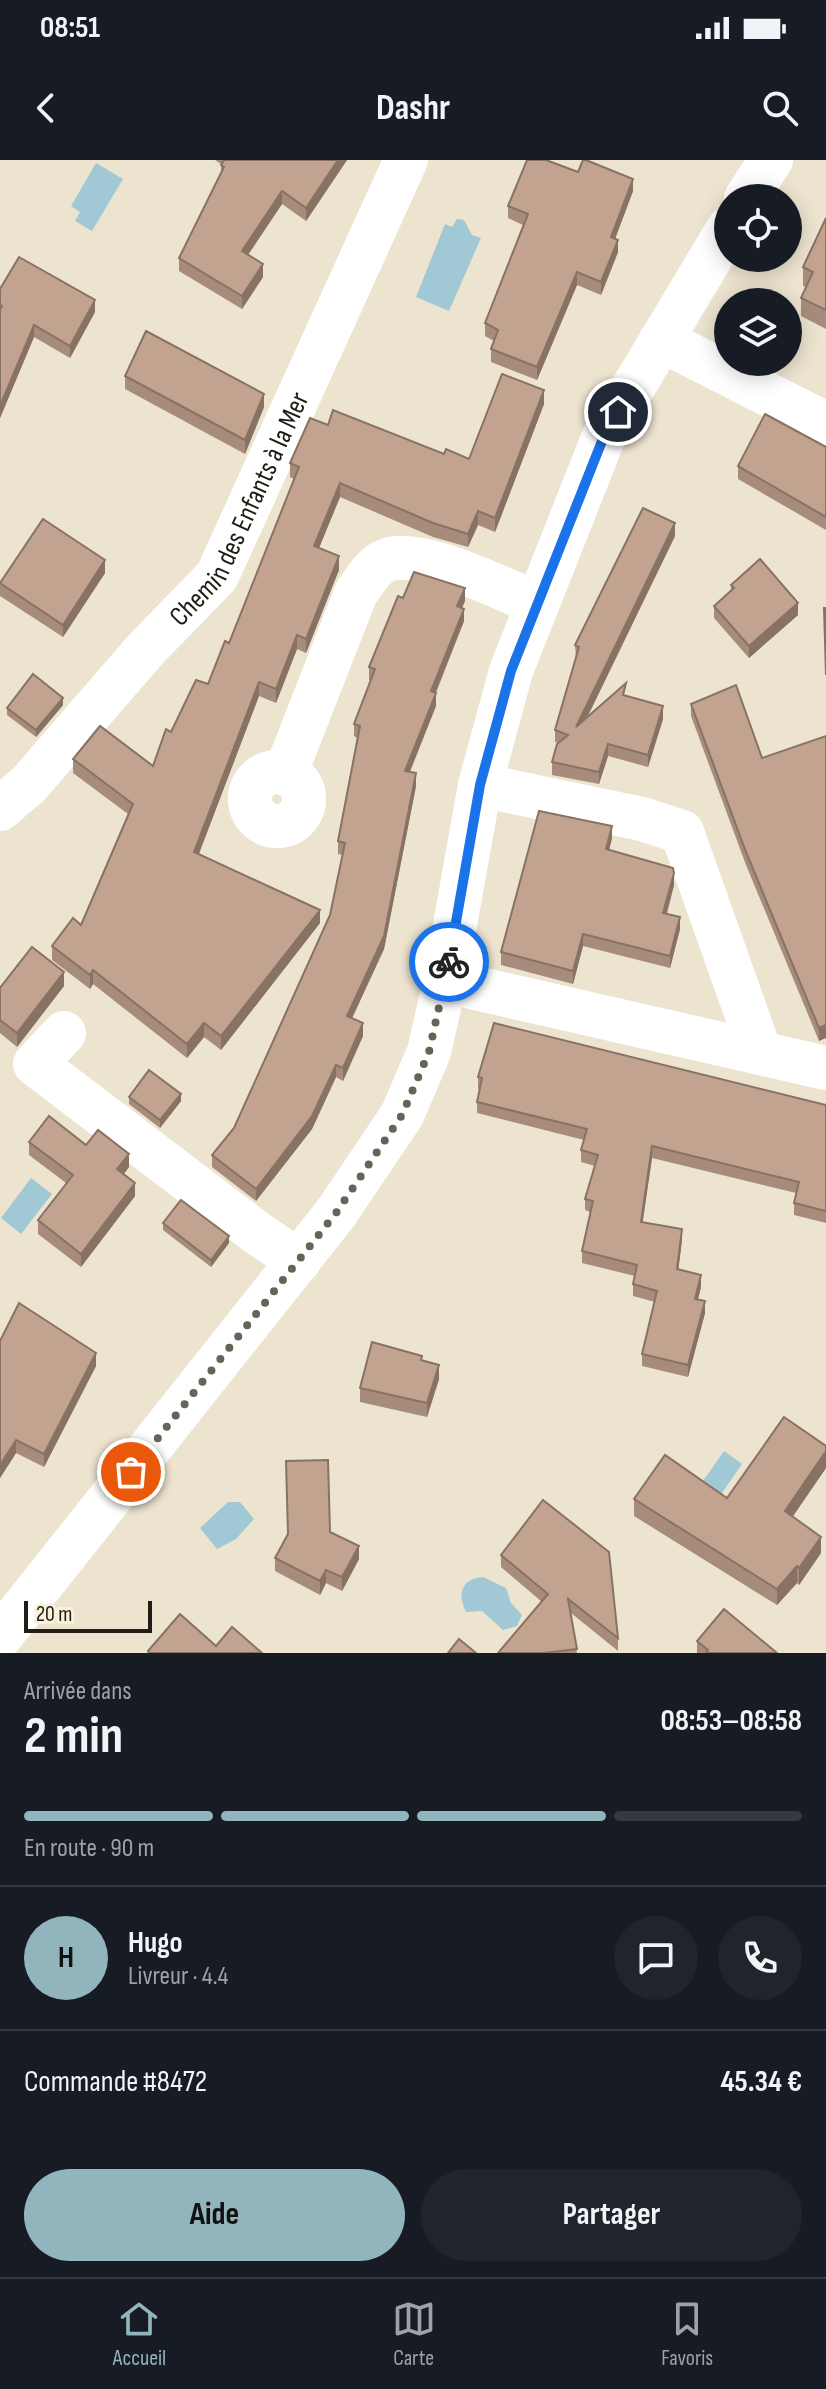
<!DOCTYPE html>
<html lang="fr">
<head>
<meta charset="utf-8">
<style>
	body { margin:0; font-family:"Sofia Sans Condensed",sans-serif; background:#20242c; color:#f1f3f6; height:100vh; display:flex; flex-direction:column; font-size:30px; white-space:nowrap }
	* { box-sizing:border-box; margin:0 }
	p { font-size:26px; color:#9ea1a6 }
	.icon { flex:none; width:44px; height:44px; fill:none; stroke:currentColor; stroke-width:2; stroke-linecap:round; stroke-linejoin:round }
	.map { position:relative; height:1493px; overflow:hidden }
	.panel { display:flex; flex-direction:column; background:#171b24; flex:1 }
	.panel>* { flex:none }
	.controls { position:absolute; left:714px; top:24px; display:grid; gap:16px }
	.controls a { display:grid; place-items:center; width:88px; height:88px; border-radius:50%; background:#171b24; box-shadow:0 4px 20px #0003; font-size:40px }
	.scale { position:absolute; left:24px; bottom:20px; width:128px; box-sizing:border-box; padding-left:8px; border:4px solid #211d16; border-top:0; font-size:22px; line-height:28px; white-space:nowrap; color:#211d16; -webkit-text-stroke:6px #faf1dd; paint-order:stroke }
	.pin { position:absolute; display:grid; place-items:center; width:68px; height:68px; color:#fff; margin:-34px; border:4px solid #fff; border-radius:50%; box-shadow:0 2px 8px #0007 }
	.courier { position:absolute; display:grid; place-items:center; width:80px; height:80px; margin:-40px; border:6px solid #1a73e8; border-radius:50%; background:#fff; color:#222; box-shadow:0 2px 10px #0007 }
	.summary em { font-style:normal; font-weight:700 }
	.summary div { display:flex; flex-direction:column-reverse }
	.summary { display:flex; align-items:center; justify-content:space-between; height:136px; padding:0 24px }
	h1 { font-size:52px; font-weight:700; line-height:60px }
	.bar { display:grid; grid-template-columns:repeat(4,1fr); gap:12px 8px; align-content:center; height:96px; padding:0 24px }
	.bar i { height:10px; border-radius:6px; background:#363941 }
	.bar .active { background:#92b4bc }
	.bar p { grid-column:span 4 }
	.line { display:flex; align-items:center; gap:20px; padding:0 24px; border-top:2px solid #363941 }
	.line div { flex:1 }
	.round { display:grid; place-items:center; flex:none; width:84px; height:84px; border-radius:42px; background:#20242c }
	.cta { display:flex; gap:16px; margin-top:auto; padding:16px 24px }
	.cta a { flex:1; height:92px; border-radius:48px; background:#92b4bc; color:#111; font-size:32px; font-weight:700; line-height:92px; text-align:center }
	.cta a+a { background:#20242c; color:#f1f3f6 }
	.status { display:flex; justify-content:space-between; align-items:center; height:56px; padding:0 40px; background:#171b24; direction:ltr }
	.status svg { height:22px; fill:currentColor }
	header { display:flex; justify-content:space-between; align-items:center; height:104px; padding:0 24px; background:#171b24; font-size:36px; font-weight:700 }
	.tabs { display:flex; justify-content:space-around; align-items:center; height:112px; border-top:2px solid #363941; background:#171b24; font-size:22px; color:#9ea1a6 }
	.tabs a { display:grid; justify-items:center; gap:4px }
	.tabs .active { color:#92b4bc }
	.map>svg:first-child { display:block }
	.water { fill:#a0c9d5 }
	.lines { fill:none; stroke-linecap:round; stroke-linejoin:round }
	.street { stroke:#fff; stroke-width:44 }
	.wall { fill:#a78c7b }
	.shaded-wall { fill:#887264 }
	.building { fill:#c2a38f; stroke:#887264; stroke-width:2 }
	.done { stroke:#686357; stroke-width:8; stroke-dasharray:0 14.4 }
	.route { stroke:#1a73e8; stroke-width:10 }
	.labels { text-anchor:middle; stroke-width:7; stroke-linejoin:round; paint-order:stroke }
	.street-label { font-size:28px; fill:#211d16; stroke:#faf1dd }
</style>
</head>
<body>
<div class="status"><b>08:51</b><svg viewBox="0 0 49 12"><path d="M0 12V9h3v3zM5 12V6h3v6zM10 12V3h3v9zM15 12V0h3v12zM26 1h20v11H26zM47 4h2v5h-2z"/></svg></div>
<header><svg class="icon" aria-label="back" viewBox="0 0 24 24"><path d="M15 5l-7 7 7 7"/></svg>Dashr<svg class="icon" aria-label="search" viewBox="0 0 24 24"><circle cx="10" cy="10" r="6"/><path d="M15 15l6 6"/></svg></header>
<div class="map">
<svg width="826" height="1493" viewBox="0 0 826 1493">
	<rect width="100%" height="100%" fill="#ede4d0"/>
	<!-- water -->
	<g class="water">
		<polygon points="96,3 123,19 92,71 75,61 80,52 71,46"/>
		<polygon points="457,59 464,60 472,75 481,78 449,151 416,137 445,64 452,67"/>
		<polygon points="31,1018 52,1034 21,1074 1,1058"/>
		<polygon points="724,1291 742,1304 715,1343 703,1321"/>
		<polygon points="228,1342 240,1342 254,1359 236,1379 217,1389 200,1368"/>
		<path d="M 483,1417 L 506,1428 L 511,1443 L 522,1455 L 517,1466 L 503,1470 L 482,1451 L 466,1452 C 457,1434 461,1419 483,1417 Z"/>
	</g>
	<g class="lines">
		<!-- street -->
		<g class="street">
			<polyline points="746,38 771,0"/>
			<polyline points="661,180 826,264"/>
			<circle cx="277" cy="639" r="27"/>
			<path d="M 285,614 L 356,433 C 365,421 374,403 390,399 C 429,391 500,429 537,443"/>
			<polyline points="480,625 642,659 682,672 760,892"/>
			<path id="s1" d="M 0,649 L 29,624 L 146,489 L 217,416 L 406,0"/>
			<polyline points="445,821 826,908"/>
			<polyline points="64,873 35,904 257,1073 299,1101"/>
			<polyline points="0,1477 336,1053 402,955 429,892 445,821 480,625 511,511 604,276 728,69"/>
		</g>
	</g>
	<!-- wall -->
	<g class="wall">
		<polygon points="215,0 347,0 306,61 282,44 248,94 263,117 242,149 179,111 179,98 221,14 221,4"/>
		<polygon points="633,31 615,78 618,92 601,135 577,125 537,220 491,202 491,189 494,181 485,176 485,163 523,65 508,58 508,46"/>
		<polygon points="826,58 826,169 801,156 801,138 806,127 803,126 803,107"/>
		<polygon points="0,129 95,152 70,198 34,177 0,258"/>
		<polygon points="125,216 264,247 245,294 125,229"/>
		<polygon points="544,244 495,372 478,365 468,387 433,377 340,337 319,388 339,410 335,419 306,493 297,489 276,543 259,536 199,694 320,763 221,890 204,877 187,898 93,824 90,829 52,800 52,786 81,765 128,654 73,613 73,599 153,606 171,572 208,524 229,483 294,319 290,317 290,303 328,265 469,299"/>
		<polygon points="826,287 826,370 738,319 738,306"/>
		<polygon points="675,376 587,558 626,536 663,559 648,607 608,596 599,624 552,615 552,602 559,583 555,582 555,570 576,498 575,485"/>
		<polygon points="105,413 63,477 0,436 0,422"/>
		<polygon points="731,425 798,455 749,498 714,458 714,446 731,431"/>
		<polygon points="403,438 465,441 462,448 464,461 436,533 436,546 410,612 416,626 384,789 352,858 363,876 343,921 336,917 312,969 256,1041 212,1007 212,995 234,968 330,755 343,695 338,694 338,681 357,578 354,576 354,564 371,520 369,520 369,507"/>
		<polygon points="691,544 762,598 826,576 819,881 746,705 691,556"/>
		<polygon points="63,545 36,577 7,555 7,548"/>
		<polygon points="612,678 609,690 674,725 667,754 680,769 670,808 583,786 573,824 501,805 501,792"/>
		<polygon points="64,826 17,887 0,873 0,828"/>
		<polygon points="478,917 826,945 826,1063 794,1055 794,1043 796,1033 652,998 642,1062 682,1080 678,1110 701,1127 698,1139 705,1153 688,1217 642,1206 642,1194 655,1142 633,1136 633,1124 635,1116 582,1103 582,1091 590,1052 585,1050 585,1039 595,1006 581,1002 581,990 584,980 477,953 477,942 480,929 478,929"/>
		<polygon points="129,937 181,941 160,968 129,944"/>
		<polygon points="29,982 86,985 129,1007 124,1014 135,1036 81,1107 38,1074 38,1060 66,1023 29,995"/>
		<polygon points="163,1063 229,1083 211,1107 163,1070"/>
		<polygon points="0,1181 96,1206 44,1307 16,1293 0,1318"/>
		<polygon points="439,1219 427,1257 360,1242 360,1228"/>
		<polygon points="826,1286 826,1308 792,1357 821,1393 799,1425 797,1423 777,1445 634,1356 634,1339 727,1338"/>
		<polygon points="543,1340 618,1478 618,1491 571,1453 577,1493 498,1493 542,1442 501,1407 501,1395"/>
		<polygon points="330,1372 359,1399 342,1431 326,1423 320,1435 275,1411 275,1398 288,1375"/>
		<polygon points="697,1481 777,1493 697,1493"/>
	</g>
	<!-- shaded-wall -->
	<g class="shaded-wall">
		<polygon points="338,0 347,0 306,61 306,48"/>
		<polygon points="633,19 633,31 611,90 611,77"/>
		<polygon points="282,31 282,44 242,104 242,91"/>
		<polygon points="618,80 618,92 601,135 601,122"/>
		<polygon points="263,104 263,117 242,149 242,136"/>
		<polygon points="577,112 577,125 537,220 537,207"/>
		<polygon points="95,140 95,152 70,198 70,186"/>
		<polygon points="34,165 34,177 0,258 0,246"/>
		<polygon points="544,230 544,244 495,372 495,358"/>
		<polygon points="264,234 264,247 245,294 245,280"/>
		<polygon points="340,323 340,337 314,400 314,386"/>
		<polygon points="478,351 478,365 468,387 468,374"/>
		<polygon points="675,363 675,376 576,580 576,567"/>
		<polygon points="339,396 339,410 306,493 306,479"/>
		<polygon points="105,400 105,413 63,477 63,465"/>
		<polygon points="465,428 465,441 457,459 457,446"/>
		<polygon points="798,443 798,455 749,498 749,486"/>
		<polygon points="464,449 464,461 431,543 431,531"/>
		<polygon points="297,475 297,489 276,543 276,529"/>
		<polygon points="259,522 259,536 194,706 194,692"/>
		<polygon points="436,533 436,546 405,623 405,611"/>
		<polygon points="63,538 63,545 36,577 36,570"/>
		<polygon points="663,546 663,559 648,607 648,595"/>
		<polygon points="608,584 608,596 599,624 599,612"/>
		<polygon points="416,613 416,626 384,789 347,869 347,856"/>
		<polygon points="612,666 612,678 606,702 606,689"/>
		<polygon points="674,713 674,725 663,765 663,753"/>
		<polygon points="320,750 320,763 221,890 221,876"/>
		<polygon points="680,757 680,769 670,808 670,796"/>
		<polygon points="583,774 583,786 573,824 573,811"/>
		<polygon points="93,810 93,824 90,829 90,815"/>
		<polygon points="64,812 64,826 17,887 17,873"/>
		<polygon points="204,863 204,877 187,898 187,884"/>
		<polygon points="363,863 363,876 343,921 343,908"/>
		<polygon points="826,865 826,878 819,881 819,868"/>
		<polygon points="336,905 336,917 312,969 256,1041 256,1029"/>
		<polygon points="181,934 181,941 160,968 160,960"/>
		<polygon points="652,986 652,998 641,1074 641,1062"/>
		<polygon points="129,994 129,1007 117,1022 117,1009"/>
		<polygon points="135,1023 135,1036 81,1107 81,1094"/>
		<polygon points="682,1069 682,1080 677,1121 677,1109"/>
		<polygon points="229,1076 229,1083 211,1107 211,1100"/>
		<polygon points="701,1115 701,1127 695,1151 695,1139"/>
		<polygon points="705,1141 705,1153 688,1217 688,1205"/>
		<polygon points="96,1193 96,1206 44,1307 44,1294"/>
		<polygon points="439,1205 439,1219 427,1257 427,1243"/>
		<polygon points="16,1280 16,1293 0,1318 0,1305"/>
		<polygon points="826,1291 826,1308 785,1368 785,1351"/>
		<polygon points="821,1377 821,1393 799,1425 799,1408"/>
		<polygon points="359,1386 359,1399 342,1431 342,1417"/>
		<polygon points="797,1406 797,1423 777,1445 777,1429"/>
		<polygon points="326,1410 326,1423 320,1435 320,1421"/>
	</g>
	<!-- building -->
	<g class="building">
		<polygon points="224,0 338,0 306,48 282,31 242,91 263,104 242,136 179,98 224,7 221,5"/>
		<polygon points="527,0 546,0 578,12 583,0 586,0 633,19 611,77 618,80 601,122 577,112 537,207 491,189 498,170 485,163 528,54 508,46"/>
		<polygon points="826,58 826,150 801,138 813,112 803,107"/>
		<polygon points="19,97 95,140 70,186 34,165 0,246 0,150 2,146 0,145 0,129"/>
		<polygon points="146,171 264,234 245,280 125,216"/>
		<polygon points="502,214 544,230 495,358 478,351 468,374 433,363 340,323 314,386 339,396 335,406 306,479 297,475 276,529 259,522 194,692 320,750 221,876 204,863 187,884 93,810 90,815 52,786 73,758 81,765 133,644 73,599 100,566 153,606 166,569 171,572 196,520 208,524 225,481 229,483 299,307 290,303 310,258 328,265 333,250 444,294 446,289 469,299"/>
		<polygon points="765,254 826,287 826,357 738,306"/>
		<polygon points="643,348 675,363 576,567 626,523 623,535 663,546 648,595 608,584 599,612 552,602 557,584 568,575 555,570 579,487 575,485"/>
		<polygon points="43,359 105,400 63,465 0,423"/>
		<polygon points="760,399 798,443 749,486 714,446 734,428 731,425"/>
		<polygon points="414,412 465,428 457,446 464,449 431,531 436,533 405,611 416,613 384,776 347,856 363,863 343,908 336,905 312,956 256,1029 212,995 234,968 330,755 345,683 338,681 360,566 354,564 375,509 369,507 398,436 403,438"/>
		<polygon points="824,448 826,448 826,515"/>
		<polygon points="33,514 63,538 36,570 7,548"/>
		<polygon points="736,525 762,598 826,576 826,865 819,868 746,692 691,544"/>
		<polygon points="539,651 612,666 606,689 673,708 674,713 663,753 680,757 670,796 583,774 573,811 501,792"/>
		<polygon points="32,787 64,812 17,873 0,860 0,828"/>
		<polygon points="494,863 826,945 826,1051 794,1043 799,1022 652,986 641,1062 682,1069 677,1109 701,1115 695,1139 705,1141 688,1205 642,1194 657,1131 633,1124 637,1105 582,1091 593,1041 585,1039 598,995 581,990 587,969 477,942 482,918 478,917"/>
		<polygon points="149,910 181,934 160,960 129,937"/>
		<polygon points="49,956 86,985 98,970 129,994 117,1009 135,1023 81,1094 38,1060 73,1015 29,982"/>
		<polygon points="181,1040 229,1076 211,1100 163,1063"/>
		<polygon points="19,1143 96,1193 44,1294 16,1280 0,1305 0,1181"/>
		<polygon points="372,1182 422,1196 421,1200 439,1205 427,1243 360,1228"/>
		<polygon points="784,1257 826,1286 826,1291 785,1351 821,1377 799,1408 797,1406 777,1429 634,1339 665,1295 727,1338"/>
		<polygon points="328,1300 330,1372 359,1386 342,1417 326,1410 320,1421 275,1398 288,1374 286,1301"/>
		<polygon points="543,1340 609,1392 618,1478 568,1439 577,1489 544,1493 498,1493 548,1434 501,1395"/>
		<polygon points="724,1449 777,1493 706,1493 708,1490 697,1481"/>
		<polygon points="180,1454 216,1486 232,1467 262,1493 149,1493 148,1491"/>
		<polygon points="459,1479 476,1493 448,1493"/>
	</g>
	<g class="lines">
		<!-- done -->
		<polyline class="done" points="131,1312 336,1053 402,955 429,892 449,802"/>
		<!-- route -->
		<polyline class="route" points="449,802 480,625 511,511 604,276 618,252"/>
	</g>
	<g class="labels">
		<!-- street labels -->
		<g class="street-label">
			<text dy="10" stroke="none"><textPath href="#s1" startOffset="388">Chemin des Enfants à la Mer</textPath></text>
		</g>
	</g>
</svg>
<div class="controls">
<a><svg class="icon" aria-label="locate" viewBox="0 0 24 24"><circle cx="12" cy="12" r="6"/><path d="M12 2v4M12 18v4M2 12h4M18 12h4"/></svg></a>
<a><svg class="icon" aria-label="layers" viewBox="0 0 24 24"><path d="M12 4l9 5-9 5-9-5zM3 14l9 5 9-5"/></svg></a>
</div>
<div class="scale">20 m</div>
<div class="pin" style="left:131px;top:1312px;background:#ea580c"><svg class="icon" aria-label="bag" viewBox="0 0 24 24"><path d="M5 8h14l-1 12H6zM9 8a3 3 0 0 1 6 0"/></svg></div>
<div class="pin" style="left:618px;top:252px;background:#1f2937"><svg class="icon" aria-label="home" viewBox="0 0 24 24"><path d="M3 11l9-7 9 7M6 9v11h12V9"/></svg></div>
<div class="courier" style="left:449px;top:802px"><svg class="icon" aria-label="bike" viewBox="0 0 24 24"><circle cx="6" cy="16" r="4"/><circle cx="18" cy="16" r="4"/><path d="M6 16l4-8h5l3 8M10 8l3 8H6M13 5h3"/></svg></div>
</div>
<section class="panel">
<div class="summary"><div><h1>2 min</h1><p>Arrivée dans</p></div><em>08:53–08:58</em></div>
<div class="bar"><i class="active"></i><i class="active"></i><i class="active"></i><i></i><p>En route · 90 m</p></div>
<div class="line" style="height:144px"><b class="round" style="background:#92b4bc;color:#111">H</b><div><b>Hugo</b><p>Livreur · 4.4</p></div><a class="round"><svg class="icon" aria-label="chat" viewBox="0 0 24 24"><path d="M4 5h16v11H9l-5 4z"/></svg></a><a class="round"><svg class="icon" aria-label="phone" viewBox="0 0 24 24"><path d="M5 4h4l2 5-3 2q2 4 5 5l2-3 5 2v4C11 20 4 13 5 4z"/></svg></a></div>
<div class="line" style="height:104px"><div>Commande #8472</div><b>45.34 €</b></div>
<div class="cta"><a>Aide</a><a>Partager</a></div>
</section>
<nav class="tabs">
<a class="active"><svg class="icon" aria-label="home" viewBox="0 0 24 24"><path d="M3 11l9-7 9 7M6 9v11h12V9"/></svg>Accueil</a>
<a><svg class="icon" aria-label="map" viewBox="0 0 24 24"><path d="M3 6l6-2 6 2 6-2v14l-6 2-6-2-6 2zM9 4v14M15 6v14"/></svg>Carte</a>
<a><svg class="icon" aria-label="saved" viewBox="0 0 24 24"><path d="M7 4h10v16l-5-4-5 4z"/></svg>Favoris</a>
</nav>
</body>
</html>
